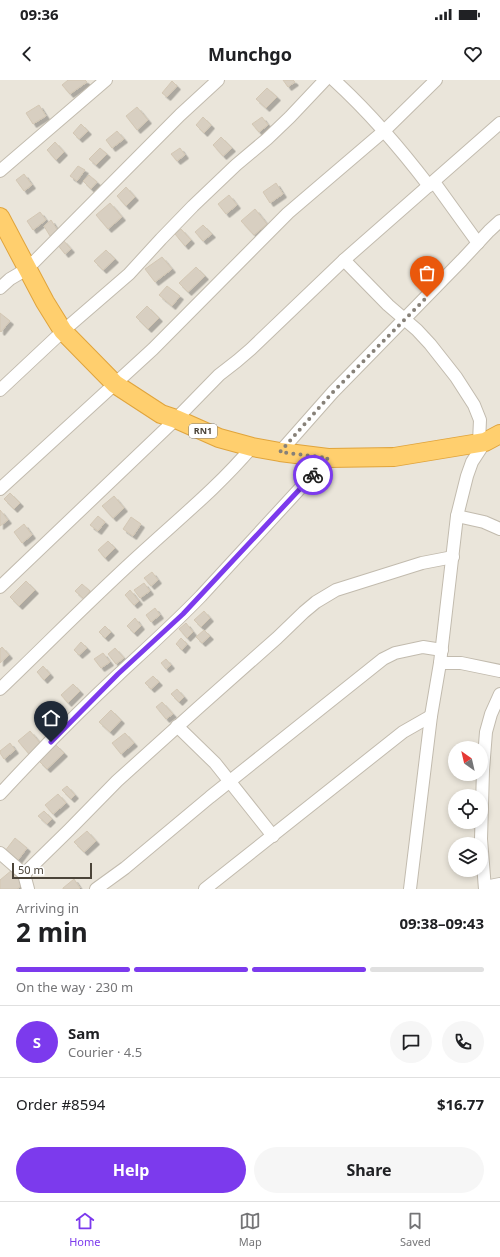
<!DOCTYPE html>
<html lang="en">
<head>
<meta charset="utf-8">
<style>
	body { margin:0; font-family:"Noto Sans",sans-serif; background:#f6f6f6; color:#202124; height:100vh; display:flex; flex-direction:column; font-size:15px; white-space:nowrap }
	* { box-sizing:border-box; margin:0 }
	p { font-size:13px; color:#757577 }
	.icon { flex:none; width:22px; height:22px; fill:none; stroke:currentColor; stroke-width:2; stroke-linecap:round; stroke-linejoin:round }
	.map { position:relative; height:809px; overflow:hidden }
	.sheet { display:flex; flex-direction:column; background:#fff; flex:1 }
	.sheet>* { flex:none }
	.needle { width:26px; rotate:326deg }
	.tools { position:absolute; left:448px; top:661px; display:grid; gap:8px }
	.tools a { display:grid; place-items:center; width:40px; height:40px; border-radius:50%; background:#fff; box-shadow:0 2px 6px #0003; font-size:20px }
	.scale { position:absolute; left:12px; bottom:10px; width:80px; box-sizing:border-box; padding-left:4px; border:2px solid #4b4439; border-top:0; font-size:11px; line-height:14px; white-space:nowrap; color:#4b4439; -webkit-text-stroke:3px #fff; paint-order:stroke }
	.pin { position:absolute; display:grid; place-items:center; width:34px; height:34px; color:#fff; margin:-41px -17px; border-radius:50% 50% 50% 0; rotate:-45deg; box-shadow:0 0 4px #0007 }
	.pin .icon { rotate:45deg }
	.courier { position:absolute; display:grid; place-items:center; width:40px; height:40px; margin:-20px; border:3px solid #7c3aed; border-radius:50%; background:#fff; color:#222; box-shadow:0 1px 5px #0007 }
	.summary em { font-style:normal; font-weight:700 }
	.summary div { display:flex; flex-direction:column-reverse }
	.summary { display:flex; align-items:center; justify-content:space-between; height:68px; padding:0 16px }
	h1 { font-size:26px; font-weight:700; line-height:30px }
	.bar { display:grid; grid-template-columns:repeat(4,1fr); gap:6px 4px; align-content:center; height:48px; padding:0 16px }
	.bar i { height:5px; border-radius:3px; background:#e0e0e0 }
	.bar .on { background:#7c3aed }
	.bar p { grid-column:span 4 }
	.line { display:flex; align-items:center; gap:10px; padding:0 16px; border-top:1px solid #e0e0e0 }
	.line div { flex:1 }
	.round { display:grid; place-items:center; flex:none; width:42px; height:42px; border-radius:21px; background:#f6f6f6 }
	.action { display:flex; gap:8px; margin-top:auto; padding:8px 16px }
	.action a { flex:1; height:46px; border-radius:24px; background:#7c3aed; color:#fff; font-size:16px; font-weight:700; line-height:46px; text-align:center }
	.action a+a { background:#f6f6f6; color:#202124 }
	.status { display:flex; justify-content:space-between; align-items:center; height:28px; padding:0 20px; background:#fff; direction:ltr }
	.status svg { height:11px; fill:currentColor }
	header { display:flex; justify-content:space-between; align-items:center; height:52px; padding:0 16px; background:#fff; font-size:18px; font-weight:700 }
	.menu { display:flex; justify-content:space-around; align-items:center; height:56px; border-top:1px solid #e0e0e0; background:#fff; font-size:11px; color:#757577 }
	.menu a { display:grid; justify-items:center; gap:2px }
	.menu .on { color:#7c3aed }
	.map>svg:first-child { display:block }
	.residential { fill:#eae5da; fill-rule:evenodd }
	.building { fill:#d8cfc1; stroke:#d3c7b4; filter:url(#shadow) }
	.lines { fill:none; stroke-linecap:round; stroke-linejoin:round }
	.minor-casing { stroke:#c2bbae; stroke-width:14 }
	.highway-casing { stroke:#e0a43c; stroke-width:20 }
	.minor { stroke:#fff; stroke-width:12 }
	.highway { stroke:#ffcf6e; stroke-width:18 }
	.done { stroke:#878178; stroke-width:4; stroke-dasharray:0 7.2 }
	.route { stroke:#7c3aed; stroke-width:5 }
	.labels { text-anchor:middle; stroke-width:3; stroke-linejoin:round; paint-order:stroke }
	.shield { fill:#fff; stroke:#817c74; stroke-width:1 }
	.shield-label { font-size:9px; font-weight:bold; fill:#4b4439 }
</style>
</head>
<body>
<div class="status"><b>09:36</b><svg viewBox="0 0 49 12"><path d="M0 12V9h3v3zM5 12V6h3v6zM10 12V3h3v9zM15 12V0h3v12zM26 1h20v11H26zM47 4h2v5h-2z"/></svg></div>
<header><svg class="icon" aria-label="back" viewBox="0 0 24 24"><path d="M15 5l-7 7 7 7"/></svg>Munchgo<svg class="icon" aria-label="heart" viewBox="0 0 24 24"><path d="M12 20l-8-8c-3-5 5-10 8-4 3-6 11-1 8 4z"/></svg></header>
<div class="map">
<svg width="500" height="809" viewBox="0 0 500 809">
	<defs>
		<filter id="shadow"><feDropShadow dx="3.5" dy="3.5" stdDeviation="0" flood-color="#0004"/></filter>
	</defs>
	<rect width="100%" height="100%" fill="#f6f3ec"/>
	<!-- residential -->
	<path class="residential" d="M 0,0 L 500,0 L 500,809 L 0,809 ZM 455,668 L 481,668 L 481,694 L 455,694 ZM 455,716 L 481,716 L 481,742 L 455,742 ZM 455,764 L 481,764 L 481,790 L 455,790 Z"/>
	<!-- building -->
	<g class="building">
		<polygon points="68,0 85,0 87,2 70,14 62,5"/>
		<polygon points="283,0 293,0 295,2 288,7"/>
		<polygon points="172,1 177,6 167,17 162,13"/>
		<polygon points="267,8 277,17 266,28 256,19"/>
		<polygon points="39,25 46,36 33,44 26,33"/>
		<polygon points="137,27 148,40 137,50 126,36"/>
		<polygon points="203,37 211,45 204,53 196,45"/>
		<polygon points="262,37 268,45 259,52 252,44"/>
		<polygon points="81,44 88,51 79,59 73,53"/>
		<polygon points="117,51 124,59 112,68 106,60"/>
		<polygon points="221,57 232,68 223,76 213,65"/>
		<polygon points="55,62 64,72 56,80 47,70"/>
		<polygon points="100,68 107,74 96,85 89,79"/>
		<polygon points="180,68 185,75 177,81 171,74"/>
		<polygon points="78,86 85,90 77,101 70,96"/>
		<polygon points="24,94 32,105 24,111 16,100"/>
		<polygon points="89,95 97,102 91,109 83,101"/>
		<polygon points="276,103 283,114 270,123 263,112"/>
		<polygon points="126,107 135,117 126,126 117,116"/>
		<polygon points="229,115 237,125 226,134 218,124"/>
		<polygon points="110,123 122,137 108,149 96,135"/>
		<polygon points="255,129 267,144 254,155 241,141"/>
		<polygon points="40,132 46,140 33,150 27,141"/>
		<polygon points="51,140 58,151 50,156 44,146"/>
		<polygon points="203,145 212,154 203,161 195,152"/>
		<polygon points="181,149 191,160 185,166 175,154"/>
		<polygon points="63,160 71,169 65,174 57,164"/>
		<polygon points="106,170 115,179 103,190 94,181"/>
		<polygon points="162,177 172,189 155,202 145,189"/>
		<polygon points="196,187 205,196 188,212 179,203"/>
		<polygon points="167,206 180,216 172,226 159,215"/>
		<polygon points="147,226 159,238 148,249 136,237"/>
		<polygon points="0,233 10,241 1,252 0,251"/>
		<polygon points="10,413 20,423 14,429 4,419"/>
		<polygon points="114,416 124,428 113,438 102,426"/>
		<polygon points="0,430 8,440 0,446"/>
		<polygon points="98,436 105,442 98,451 90,445"/>
		<polygon points="131,437 141,444 133,456 123,449"/>
		<polygon points="24,444 32,455 22,463 14,452"/>
		<polygon points="108,461 115,468 105,478 98,470"/>
		<polygon points="152,492 158,500 151,506 144,498"/>
		<polygon points="26,501 35,510 19,526 10,517"/>
		<polygon points="144,503 150,511 140,518 134,510"/>
		<polygon points="82,504 90,511 84,519 75,511"/>
		<polygon points="130,510 139,521 134,525 125,515"/>
		<polygon points="155,528 160,535 151,542 146,535"/>
		<polygon points="204,531 210,538 201,547 194,540"/>
		<polygon points="135,538 141,546 134,553 127,546"/>
		<polygon points="186,543 193,552 187,558 179,549"/>
		<polygon points="105,546 111,552 105,558 99,552"/>
		<polygon points="204,550 210,556 202,563 196,557"/>
		<polygon points="181,558 187,564 182,570 176,564"/>
		<polygon points="81,562 87,568 79,575 74,570"/>
		<polygon points="2,567 9,575 0,583 0,569"/>
		<polygon points="115,568 124,578 116,584 108,574"/>
		<polygon points="103,573 110,582 101,588 94,579"/>
		<polygon points="166,579 171,585 166,589 161,583"/>
		<polygon points="43,586 50,594 44,600 37,592"/>
		<polygon points="153,596 159,602 151,609 145,603"/>
		<polygon points="73,604 80,611 68,623 61,615"/>
		<polygon points="177,609 184,617 179,622 171,614"/>
		<polygon points="162,622 173,634 166,639 156,627"/>
		<polygon points="111,630 121,640 110,652 99,642"/>
		<polygon points="30,651 41,664 29,674 18,661"/>
		<polygon points="125,653 134,663 121,674 112,663"/>
		<polygon points="10,663 15,670 4,679 0,673 0,671"/>
		<polygon points="56,665 64,673 47,689 39,681"/>
		<polygon points="67,706 75,715 71,719 62,710"/>
		<polygon points="58,714 66,723 53,734 45,725"/>
		<polygon points="44,731 52,739 47,744 38,736"/>
		<polygon points="87,751 96,761 84,772 74,762"/>
		<polygon points="15,758 27,768 18,780 5,771"/>
		<polygon points="12,790 24,804 17,809 0,809 0,800"/>
		<polygon points="74,799 80,808 79,809 63,809 63,808"/>
	</g>
	<g class="lines">
		<defs>
			<g id="minor">
				<path d="M 334,0 C 369,32 400,68 429,106"/>
				<polyline points="0,91 106,0"/>
				<polyline points="434,102 478,163"/>
				<polyline points="344,180 388,225 417,250 430,264 456,297 474,325 480,340 479,362"/>
				<polyline points="0,208 10,199 27,189 180,35 218,0"/>
				<polyline points="0,310 63,251 129,194 161,159 193,126 236,85 267,59 290,37 325,0"/>
				<polyline points="280,372 333,312 462,180 489,151 500,141"/>
				<polyline points="0,409 153,269 288,133 384,51 436,0"/>
				<polyline points="457,436 484,442 500,449"/>
				<polyline points="0,507 176,339 219,295 237,281 251,269 344,180 500,43"/>
				<polyline points="440,583 461,583 500,591"/>
				<path d="M 0,609 C 48,563 95,515 145,470 C 181,437 220,405 252,367"/>
				<polyline points="177,646 215,683 273,756"/>
				<path d="M 0,714 C 38,673 77,633 118,595 C 146,569 175,543 201,516 L 328,378"/>
				<polyline points="0,773 24,794 28,809"/>
				<polyline points="24,794 69,750 117,701 198,628 277,558 304,532 316,522 336,510 422,483 453,477"/>
				<polyline points="485,807 500,804"/>
				<polyline points="96,809 125,788 210,717 383,579 395,573 423,567 442,570"/>
				<polyline points="205,809 403,652 431,636"/>
				<polyline points="410,809 431,636 440,583 457,436 467,396 472,382 485,362"/>
				<polyline points="485,809 481,759 483,690 486,652 491,634 500,614"/>
			</g>
			<polyline id="highway" points="0,137 45,222 63,251 115,304 161,334 176,339 219,358 252,367 280,372 328,378 394,377 485,362 500,354"/>
		</defs>
		<!-- minor casing -->
		<use href="#minor" class="minor-casing"/>
		<!-- highway casing -->
		<use href="#highway" class="highway-casing"/>
		<!-- minor -->
		<use href="#minor" class="minor"/>
		<!-- highway -->
		<use href="#highway" class="highway"/>
	</g>
	<g class="lines">
		<!-- done -->
		<polyline class="done" points="313,395 328,378 280,372 333,312 427,217"/>
		<!-- route -->
		<polyline class="route" points="51,662 118,594 183,534 313,395"/>
	</g>
	<g class="labels">
		<!-- shield labels -->
		<rect class="shield" x="189" y="344" width="28" height="14" rx="3"/>
		<g class="shield-label">
			<text x="203" y="354">RN1</text>
		</g>
	</g>
</svg>
<div class="tools">
<a><svg class="needle" viewBox="-14 -14 28 28"><path d="M0-13l5 13h-10z" fill="#e53935"/><path d="M0 13l5-13h-10z" fill="#757577"/></svg></a>
<a><svg class="icon" aria-label="locate" viewBox="0 0 24 24"><circle cx="12" cy="12" r="6"/><path d="M12 2v4M12 18v4M2 12h4M18 12h4"/></svg></a>
<a><svg class="icon" aria-label="layers" viewBox="0 0 24 24"><path d="M12 4l9 5-9 5-9-5zM3 14l9 5 9-5"/></svg></a>
</div>
<div class="scale">50 m</div>
<div class="pin" style="left:427px;top:217px;background:#ea580c"><svg class="icon" aria-label="bag" viewBox="0 0 24 24"><path d="M5 8h14l-1 12H6zM9 8a3 3 0 0 1 6 0"/></svg></div>
<div class="pin" style="left:51px;top:662px;background:#1f2937"><svg class="icon" aria-label="home" viewBox="0 0 24 24"><path d="M3 11l9-7 9 7M6 9v11h12V9"/></svg></div>
<div class="courier" style="left:313px;top:395px"><svg class="icon" aria-label="bike" viewBox="0 0 24 24"><circle cx="6" cy="16" r="4"/><circle cx="18" cy="16" r="4"/><path d="M6 16l4-8h5l3 8M10 8l3 8H6M13 5h3"/></svg></div>
</div>
<section class="sheet">
<div class="summary"><div><h1>2 min</h1><p>Arriving in</p></div><em>09:38–09:43</em></div>
<div class="bar"><i class="on"></i><i class="on"></i><i class="on"></i><i></i><p>On the way · 230 m</p></div>
<div class="line" style="height:72px"><b class="round" style="background:#7c3aed;color:#fff">S</b><div><b>Sam</b><p>Courier · 4.5</p></div><a class="round"><svg class="icon" aria-label="chat" viewBox="0 0 24 24"><path d="M4 5h16v11H9l-5 4z"/></svg></a><a class="round"><svg class="icon" aria-label="phone" viewBox="0 0 24 24"><path d="M5 4h4l2 5-3 2q2 4 5 5l2-3 5 2v4C11 20 4 13 5 4z"/></svg></a></div>
<div class="line" style="height:52px"><div>Order #8594</div><b>$16.77</b></div>
<div class="action"><a>Help</a><a>Share</a></div>
</section>
<nav class="menu">
<a class="on"><svg class="icon" aria-label="home" viewBox="0 0 24 24"><path d="M3 11l9-7 9 7M6 9v11h12V9"/></svg>Home</a>
<a><svg class="icon" aria-label="map" viewBox="0 0 24 24"><path d="M3 6l6-2 6 2 6-2v14l-6 2-6-2-6 2zM9 4v14M15 6v14"/></svg>Map</a>
<a><svg class="icon" aria-label="saved" viewBox="0 0 24 24"><path d="M7 4h10v16l-5-4-5 4z"/></svg>Saved</a>
</nav>
</body>
</html>
